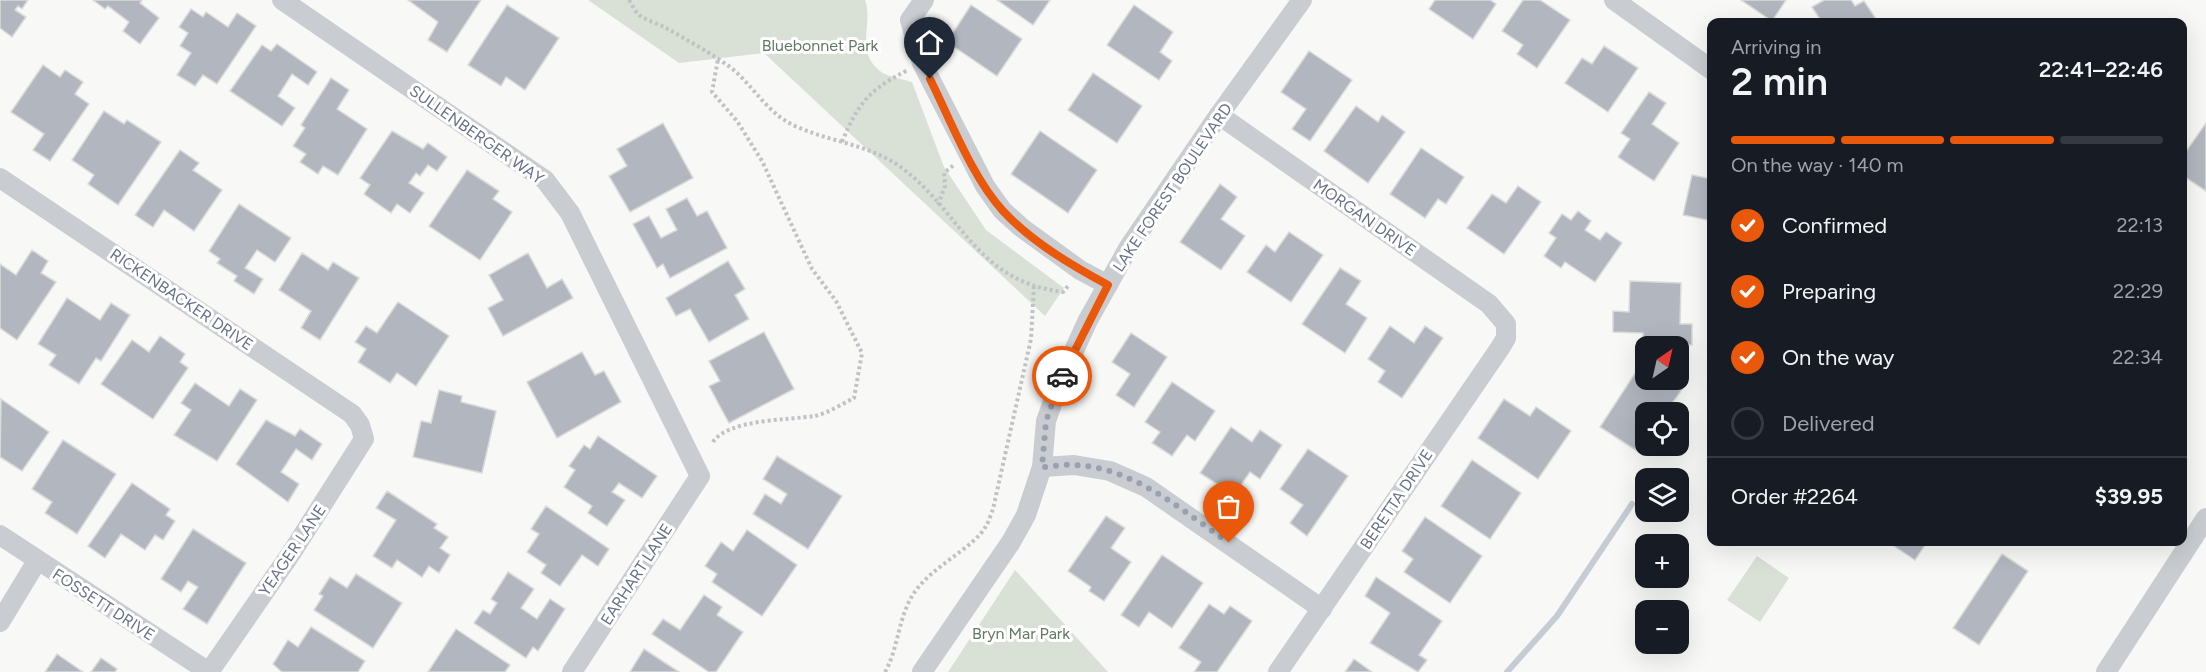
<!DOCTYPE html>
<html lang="en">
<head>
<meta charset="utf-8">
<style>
	body { margin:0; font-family:Figtree,sans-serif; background:#242831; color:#f1f3f6; height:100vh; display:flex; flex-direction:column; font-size:22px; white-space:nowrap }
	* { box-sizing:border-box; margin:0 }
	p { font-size:20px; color:#9ea1a6 }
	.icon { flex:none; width:33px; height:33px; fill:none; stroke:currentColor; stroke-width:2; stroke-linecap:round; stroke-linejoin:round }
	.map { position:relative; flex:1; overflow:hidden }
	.details { position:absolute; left:1707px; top:18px; width:480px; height:528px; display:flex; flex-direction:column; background:#171b24; border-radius:12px; box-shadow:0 6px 24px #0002 }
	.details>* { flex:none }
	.needle { width:39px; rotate:34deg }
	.tools { position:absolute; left:1635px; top:336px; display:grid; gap:12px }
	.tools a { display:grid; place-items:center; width:54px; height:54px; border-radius:12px; background:#171b24; box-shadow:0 6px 24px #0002; font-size:30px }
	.pin { position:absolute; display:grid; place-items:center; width:51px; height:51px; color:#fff; margin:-62px -26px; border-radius:50% 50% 50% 0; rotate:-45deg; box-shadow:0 0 6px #0007 }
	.pin .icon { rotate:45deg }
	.courier { position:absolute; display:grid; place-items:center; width:60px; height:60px; margin:-30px; border:4px solid #ea580c; border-radius:50%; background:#fff; color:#222; box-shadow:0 2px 8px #0007 }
	.overview em { font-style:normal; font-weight:600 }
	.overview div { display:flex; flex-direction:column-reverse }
	.overview { display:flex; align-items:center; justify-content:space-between; height:102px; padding:0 24px }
	h1 { font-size:39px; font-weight:600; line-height:45px }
	.bar { display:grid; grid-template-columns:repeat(4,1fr); gap:9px 6px; align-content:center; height:72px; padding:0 24px }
	.bar i { height:8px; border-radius:4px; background:#363941 }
	.bar .selected { background:#ea580c }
	.bar p { grid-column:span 4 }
	.line { display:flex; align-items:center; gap:15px; padding:0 24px; border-top:2px solid #363941 }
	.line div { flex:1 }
	ol { padding:0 24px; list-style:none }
	li { display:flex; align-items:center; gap:18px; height:66px }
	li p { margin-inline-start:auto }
	li .icon { padding:6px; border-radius:50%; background:#ea580c; color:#fff; stroke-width:4 }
	li:last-child { color:#9ea1a6 }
	li i { width:33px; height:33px; border:3px solid #363941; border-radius:50% }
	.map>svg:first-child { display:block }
	.green { fill:#d9e1d7 }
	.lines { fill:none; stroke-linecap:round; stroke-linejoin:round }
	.stream { stroke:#c5ccd4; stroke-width:6 }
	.building { fill:#b1b6bf; stroke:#dadbd8; stroke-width:1.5 }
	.path { stroke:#c0c2c5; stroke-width:4; stroke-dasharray:3 3; stroke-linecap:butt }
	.minor { stroke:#c9ccd0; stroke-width:20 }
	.done { stroke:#99a1af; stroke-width:6; stroke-dasharray:0 10.8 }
	.route { stroke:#ea580c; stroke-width:8 }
	.labels { text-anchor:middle; stroke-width:6; stroke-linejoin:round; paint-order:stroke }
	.park-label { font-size:16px; fill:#617a62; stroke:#fff }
	.street-label { font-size:16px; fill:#667289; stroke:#fff }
</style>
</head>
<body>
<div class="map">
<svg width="2206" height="672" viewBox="0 0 2206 672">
	<rect width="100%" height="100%" fill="#f8f9f6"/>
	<!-- green -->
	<g class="green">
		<path d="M 588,0 L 865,0 C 874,25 854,50 880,71 C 887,77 903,79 912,82 L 944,167 L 986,230 L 1064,288 L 1045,316 L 764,53 L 679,63 Z"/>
		<polygon points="1757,556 1789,578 1760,622 1727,600"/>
		<polygon points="1015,570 1108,672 948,672"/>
	</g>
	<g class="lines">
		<!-- stream -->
		<polyline class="stream" points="1507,672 1557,616 1632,504"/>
	</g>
	<!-- building -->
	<g class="building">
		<polygon points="0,0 28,0 22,9 18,6 15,10 26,17 12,37 0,28"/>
		<polygon points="93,0 142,0 140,3 159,18 140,44 123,31 129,22 108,6 105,9"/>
		<polygon points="408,0 481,0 447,52 428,40 438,22"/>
		<polygon points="997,0 1050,0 1033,25"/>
		<polygon points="1435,0 1490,0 1496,4 1473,39 1429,9"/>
		<polygon points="1523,0 1540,0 1570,20 1537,68 1517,54 1523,45 1502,31"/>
		<polygon points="1741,0 1786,0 1772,21"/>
		<polygon points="1824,0 1851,0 1855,6 1864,1 1878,22 1822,22 1812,7"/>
		<polygon points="507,5 559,38 525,90 506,77 501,86 468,65"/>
		<polygon points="971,5 1022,39 997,76 947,42"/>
		<polygon points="1134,5 1173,32 1160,52 1172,61 1159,80 1107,45"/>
		<polygon points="191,9 203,17 206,12 228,27 237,13 256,26 217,84 203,75 195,86 177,75 191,53 180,46 188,33 179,27"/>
		<polygon points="277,44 317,72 308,85 292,74 278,96 295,108 282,126 230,91 262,45 271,51"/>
		<polygon points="1604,46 1638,68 1608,112 1565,83 1582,58 1592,64"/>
		<polygon points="1309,51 1352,80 1310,141 1292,129 1306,109 1281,92"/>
		<polygon points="43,65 60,77 65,70 83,82 75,94 89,104 50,161 33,150 44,134 11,112"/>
		<polygon points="1093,73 1142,106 1117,143 1068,110"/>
		<polygon points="331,78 349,90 337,109 367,129 338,175 323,166 318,174 300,162 306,154 293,146 305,128 301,125"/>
		<polygon points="1649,92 1666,103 1652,124 1679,143 1654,181 1618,157 1630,139 1621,133"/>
		<polygon points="1356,106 1378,122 1382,115 1405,132 1368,183 1324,151"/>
		<polygon points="104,111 124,124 127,120 161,142 118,205 88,184 94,175 72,160"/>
		<polygon points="663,123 693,178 630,212 609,176 627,166 617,149"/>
		<polygon points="2206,123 2206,191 2182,175 2182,157"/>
		<polygon points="392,131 423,149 428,143 447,157 437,171 428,165 420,176 416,173 409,183 424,193 410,213 397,204 391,213 364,194 370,185 360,178"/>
		<polygon points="1040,131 1097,170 1068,213 1011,174"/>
		<polygon points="1421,148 1464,177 1446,204 1438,199 1425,218 1390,194"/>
		<polygon points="180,150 199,163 193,170 222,190 194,231 164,210 153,227 135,215"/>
		<polygon points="467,170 499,191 493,199 512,212 480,260 429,226"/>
		<polygon points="1692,175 1712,179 1712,221 1683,215"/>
		<polygon points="1220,184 1237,197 1221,219 1245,236 1221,270 1180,242"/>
		<polygon points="1518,186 1541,202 1504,254 1467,228 1492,194 1506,203"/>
		<polygon points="687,198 697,216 707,211 727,248 670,278 663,264 657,268 633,224 649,216 661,238 677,230 666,209"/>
		<polygon points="239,204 291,238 275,262 257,250 245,268 263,279 254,294 234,281 237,276 217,263 220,259 209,251"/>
		<polygon points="1578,211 1591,221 1585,230 1600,240 1606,232 1622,243 1595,282 1565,262 1561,268 1544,256 1556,238 1549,233 1562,214 1571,220"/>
		<polygon points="1289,232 1323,255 1291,302 1247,272 1266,245 1275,252"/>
		<polygon points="32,250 48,261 41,273 56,282 17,340 0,328 0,264 16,275"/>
		<polygon points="302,253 328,270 333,262 359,278 320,340 301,328 311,311 279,290"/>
		<polygon points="528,253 547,288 562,279 573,298 503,336 488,308 503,300 489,275"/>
		<polygon points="728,261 745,289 735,295 749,319 709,342 690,309 676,316 666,298"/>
		<polygon points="1340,268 1361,281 1346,304 1367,318 1345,353 1302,324"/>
		<polygon points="1630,281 1681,283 1680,324 1692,324 1692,345 1643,344 1643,333 1613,332 1613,311 1629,312"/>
		<polygon points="67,298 100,320 111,303 130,315 101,361 96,358 79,384 49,365 56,355 38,344"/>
		<polygon points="398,302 449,336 416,386 397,373 390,383 358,362 366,349 355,342 366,326 377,333"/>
		<polygon points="1390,326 1414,343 1425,326 1443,338 1402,398 1378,382 1385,371 1368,359"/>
		<polygon points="764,332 794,389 729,423 709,386 720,381 709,361"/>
		<polygon points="1131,333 1167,357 1134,407 1116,395 1130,374 1112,362"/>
		<polygon points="160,336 185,354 180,362 188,368 153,419 101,384 132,340 149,352"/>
		<polygon points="582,352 595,375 604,371 621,402 557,438 527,382"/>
		<polygon points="1643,361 1646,380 1671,380 1683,388 1666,412 1646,412 1646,444 1640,453 1600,427"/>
		<polygon points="1172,382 1215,411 1195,441 1187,435 1172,456 1152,443 1160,432 1145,422"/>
		<polygon points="195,383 229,406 240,389 257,400 217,461 174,435 191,410 181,403"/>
		<polygon points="439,390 462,396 461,402 496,411 482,473 413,457 421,421 431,423"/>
		<polygon points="1,399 49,432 22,471 0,457"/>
		<polygon points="1504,399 1530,416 1536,407 1571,431 1538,479 1478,438"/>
		<polygon points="266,420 295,436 300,429 322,444 312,460 296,449 281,472 299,484 288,502 236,464"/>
		<polygon points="1231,427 1252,442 1260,430 1282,445 1260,479 1250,472 1234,495 1200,473"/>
		<polygon points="598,436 657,476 642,498 619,483 612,492 625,500 607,526 588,513 592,506 564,487 575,470 569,466 584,445 590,449"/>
		<polygon points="63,440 116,474 77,534 45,513 52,502 32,489"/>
		<polygon points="1308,449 1348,476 1307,536 1290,523 1303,505 1280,489"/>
		<polygon points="777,456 842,496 808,549 753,514 765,494 781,504 787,494 763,479"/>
		<polygon points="1472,460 1521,493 1490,539 1441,506"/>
		<polygon points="132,483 170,509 166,515 175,521 163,540 155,535 145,550 121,534 105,558 88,546"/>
		<polygon points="387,491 437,524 434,528 448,537 440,548 450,555 439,573 429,566 422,577 397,560 392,568 373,556 396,520 376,508"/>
		<polygon points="546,506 609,549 598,566 582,555 560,586 541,573 546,565 527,552 539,534 531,529"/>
		<polygon points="1106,516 1125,528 1111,548 1131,562 1104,601 1089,591 1091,587 1068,571"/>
		<polygon points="1425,517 1482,556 1450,603 1404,572 1413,559 1402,551"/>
		<polygon points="193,529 246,563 207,624 183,609 198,587 188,581 181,592 161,579"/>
		<polygon points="747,530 797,565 762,616 712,582 717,574 705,566 721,542 733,551"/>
		<polygon points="1893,542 1927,542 1915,560 1891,544"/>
		<polygon points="2002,554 2028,571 1979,645 1953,628"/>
		<polygon points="1162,555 1203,583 1172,628 1149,612 1139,627 1121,615"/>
		<polygon points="508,572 534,589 521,608 537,619 550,599 565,609 538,651 533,647 526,658 474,623 483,610 490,614 497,603 491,599"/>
		<polygon points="356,574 402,603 373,648 314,610 323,596 319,594 330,577 347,588"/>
		<polygon points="1376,577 1442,621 1419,655 1427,660 1418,672 1370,643 1390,613 1365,596"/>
		<polygon points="704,595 722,607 717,615 743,632 716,672 709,672 652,634 663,619 680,630"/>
		<polygon points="1209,604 1224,614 1230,606 1252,621 1217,672 1194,672 1201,662 1179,648"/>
		<polygon points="311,627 365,661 358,672 282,672 273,664 288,640 298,647"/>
		<polygon points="456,629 510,665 505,672 428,672"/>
		<polygon points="644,649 679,672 630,672"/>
		<polygon points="57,654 83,672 45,672"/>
		<polygon points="101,658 117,669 115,672 91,672"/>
		<polygon points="1354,659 1372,672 1345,672"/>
	</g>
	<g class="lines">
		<!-- path -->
		<g class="path">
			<path d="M 629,0 C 632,5 635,11 639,15 C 646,20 656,23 664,27 C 686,39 709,52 730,67 C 753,85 765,111 793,125 C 828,142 870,144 902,168 C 962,213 975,281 1063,292 L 1069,285"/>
			<path d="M 842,142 C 858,103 870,89 908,70"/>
			<polyline points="938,205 945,186 944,173 955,164"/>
			<path d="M 713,442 C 728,419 789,420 815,416 C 828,413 842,404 854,398 L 862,353 L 836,301 L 812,269 L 762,161 L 737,121 L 712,92 L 718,59"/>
			<path d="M 885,672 C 899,647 898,617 914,593 C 932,566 974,548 986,526 C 989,521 991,514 993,509 L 1031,339 L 1034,285"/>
		</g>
		<!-- minor -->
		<g class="minor">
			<polyline points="282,0 545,180 570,213 700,476 572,672"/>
			<polyline points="924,0 910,20 922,63 985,186 1002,210 1022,228 1080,270 1108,285"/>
			<polyline points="1614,0 1712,70"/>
			<polyline points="1219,115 1489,304 1506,324 1506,338 1500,348 1278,672"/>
			<polyline points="0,178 352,414 360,425 364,439 292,552 209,672"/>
			<polyline points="1042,467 1074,465 1110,471 1146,487 1322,609"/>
			<polyline points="0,535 209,672"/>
			<polyline points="0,622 37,561"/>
			<polyline points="922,672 1011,542 1026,515 1042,467 1046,421 1061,379 1088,320 1129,247 1219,115 1302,0"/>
			<polyline points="2106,672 2206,518"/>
		</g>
	</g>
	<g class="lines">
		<!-- done -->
		<path class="done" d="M 1062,376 L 1046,421 L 1042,467 C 1052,467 1064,464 1074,465 C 1133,467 1183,511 1229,543"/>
		<!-- route -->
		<path class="route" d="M 930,79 C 951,121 972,177 1003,211 C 1032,242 1071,265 1108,285 L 1062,376"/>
	</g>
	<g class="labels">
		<!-- park labels -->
		<g class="park-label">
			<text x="820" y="51">Bluebonnet Park</text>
			<text x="1021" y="639">Bryn Mar Park</text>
		</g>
		<!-- street labels -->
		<g class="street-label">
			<text transform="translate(477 134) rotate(35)" y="6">SULLENBERGER WAY</text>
			<text transform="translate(1172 187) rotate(-56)" y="6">LAKE FOREST BOULEVARD</text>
			<text transform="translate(1365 217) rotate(35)" y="6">MORGAN DRIVE</text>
			<text transform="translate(182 299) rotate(34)" y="6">RICKENBACKER DRIVE</text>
			<text transform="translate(1396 499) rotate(-56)" y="6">BERETTA DRIVE</text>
			<text transform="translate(292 550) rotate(-56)" y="6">YEAGER LANE</text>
			<text transform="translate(636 574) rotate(-57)" y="6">EARHART LANE</text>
			<text transform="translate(104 604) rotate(33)" y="6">FOSSETT DRIVE</text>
		</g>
	</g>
</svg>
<div class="tools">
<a><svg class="needle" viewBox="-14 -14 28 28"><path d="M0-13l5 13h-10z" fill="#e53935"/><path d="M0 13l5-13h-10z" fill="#9ea1a6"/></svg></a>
<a><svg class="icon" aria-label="locate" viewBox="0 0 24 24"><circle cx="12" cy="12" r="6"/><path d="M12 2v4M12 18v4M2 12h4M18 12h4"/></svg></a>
<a><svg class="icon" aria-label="layers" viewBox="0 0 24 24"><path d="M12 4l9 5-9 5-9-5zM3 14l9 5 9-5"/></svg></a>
<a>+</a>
<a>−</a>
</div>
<div class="pin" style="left:1229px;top:543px;background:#ea580c"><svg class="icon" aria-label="bag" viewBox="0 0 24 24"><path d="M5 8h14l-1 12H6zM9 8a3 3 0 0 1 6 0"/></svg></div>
<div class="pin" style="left:930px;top:79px;background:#1f2937"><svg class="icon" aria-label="home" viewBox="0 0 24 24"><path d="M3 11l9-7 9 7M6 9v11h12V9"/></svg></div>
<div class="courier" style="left:1062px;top:376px"><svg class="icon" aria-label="car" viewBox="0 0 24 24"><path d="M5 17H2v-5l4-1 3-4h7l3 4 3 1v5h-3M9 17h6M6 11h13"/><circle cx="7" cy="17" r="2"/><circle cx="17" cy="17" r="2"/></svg></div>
<section class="details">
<div class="overview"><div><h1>2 min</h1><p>Arriving in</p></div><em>22:41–22:46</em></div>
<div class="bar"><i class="selected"></i><i class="selected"></i><i class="selected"></i><i></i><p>On the way · 140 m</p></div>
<ol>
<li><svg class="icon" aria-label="check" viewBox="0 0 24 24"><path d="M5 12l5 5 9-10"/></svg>Confirmed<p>22:13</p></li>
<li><svg class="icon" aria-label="check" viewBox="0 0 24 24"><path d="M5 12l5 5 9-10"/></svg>Preparing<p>22:29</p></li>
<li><svg class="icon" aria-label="check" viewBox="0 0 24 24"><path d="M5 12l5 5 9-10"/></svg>On the way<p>22:34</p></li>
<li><i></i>Delivered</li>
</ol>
<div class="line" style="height:78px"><div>Order #2264</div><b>$39.95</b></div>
</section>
</div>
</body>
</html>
